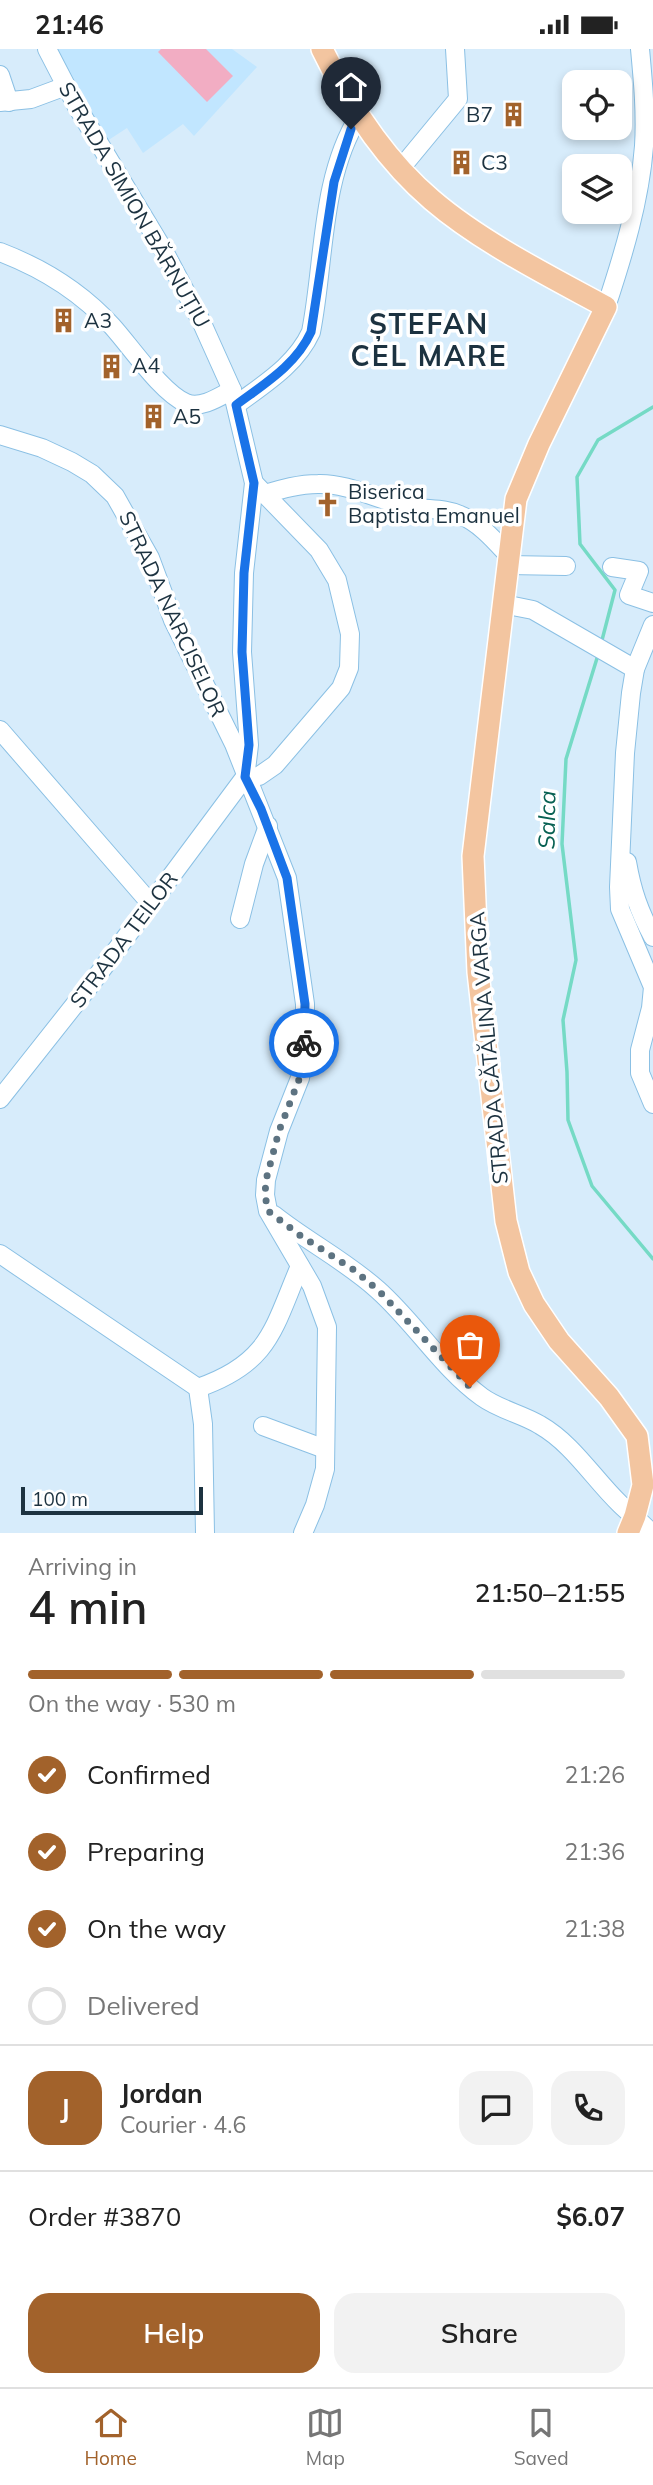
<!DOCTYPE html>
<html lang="en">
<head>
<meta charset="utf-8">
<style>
	body { margin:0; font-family:Mulish,sans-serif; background:#f2f2f2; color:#222; height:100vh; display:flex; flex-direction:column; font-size:26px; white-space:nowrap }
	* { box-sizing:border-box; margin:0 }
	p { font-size:23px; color:#767676 }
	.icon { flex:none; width:38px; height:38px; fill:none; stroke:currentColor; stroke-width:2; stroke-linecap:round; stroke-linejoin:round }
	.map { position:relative; height:1484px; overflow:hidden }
	.panel { display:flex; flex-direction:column; background:#fff; flex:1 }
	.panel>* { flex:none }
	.tools { position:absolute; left:562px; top:21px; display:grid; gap:14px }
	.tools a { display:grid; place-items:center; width:70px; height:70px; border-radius:14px; background:#fff; box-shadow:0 4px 10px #0003; font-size:35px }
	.scale { position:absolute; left:21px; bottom:18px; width:182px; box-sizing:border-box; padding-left:7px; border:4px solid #1c3240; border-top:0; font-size:19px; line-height:24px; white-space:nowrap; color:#1c3240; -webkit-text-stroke:5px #fff; paint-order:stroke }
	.pin { position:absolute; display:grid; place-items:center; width:60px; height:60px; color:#fff; margin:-72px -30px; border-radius:50% 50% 50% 0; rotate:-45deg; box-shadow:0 0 7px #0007 }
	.pin .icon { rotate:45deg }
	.courier { position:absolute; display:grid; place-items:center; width:70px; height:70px; margin:-35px; border:5px solid #1a73e8; border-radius:50%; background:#fff; color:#222; box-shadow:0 2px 9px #0007 }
	.head em { font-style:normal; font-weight:600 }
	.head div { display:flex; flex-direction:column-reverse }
	.head { display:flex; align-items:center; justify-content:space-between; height:119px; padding:0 28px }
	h1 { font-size:46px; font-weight:600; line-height:52px }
	.bar { display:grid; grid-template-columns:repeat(4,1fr); gap:10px 7px; align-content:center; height:84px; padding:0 28px }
	.bar i { height:9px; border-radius:5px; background:#e0e0e0 }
	.bar .on { background:#a2622b }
	.bar p { grid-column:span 4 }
	.line { display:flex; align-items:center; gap:18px; padding:0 28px; border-top:2px solid #e0e0e0 }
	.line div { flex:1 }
	.round { display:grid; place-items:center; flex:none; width:74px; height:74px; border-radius:21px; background:#f2f2f2 }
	ol { padding:0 28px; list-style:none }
	li { display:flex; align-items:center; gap:21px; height:77px }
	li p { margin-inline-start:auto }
	li .icon { padding:7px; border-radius:50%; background:#a2622b; color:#fff; stroke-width:4 }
	li:last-child { color:#767676 }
	li i { width:38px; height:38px; border:4px solid #e0e0e0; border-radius:50% }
	.primary-button { display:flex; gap:14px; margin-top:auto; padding:14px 28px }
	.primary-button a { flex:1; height:80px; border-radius:21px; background:#a2622b; color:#fff; font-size:28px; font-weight:600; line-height:80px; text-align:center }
	.primary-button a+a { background:#f2f2f2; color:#222 }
	.status { display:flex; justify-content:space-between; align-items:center; height:49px; padding:0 35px; background:#fff; direction:ltr }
	.status svg { height:19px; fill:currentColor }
	.menu { display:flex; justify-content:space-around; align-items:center; height:98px; border-top:2px solid #e0e0e0; background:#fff; font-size:19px; color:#767676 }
	.menu a { display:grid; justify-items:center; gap:4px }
	.menu .on { color:#a2622b }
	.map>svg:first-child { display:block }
	.built { fill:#c1e6ff }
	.green { fill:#f2adc3 }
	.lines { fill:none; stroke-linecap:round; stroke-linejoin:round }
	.stream { stroke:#75dac5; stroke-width:3.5 }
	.minor-casing { stroke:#8bc0e4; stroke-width:20 }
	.major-casing { stroke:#fff; stroke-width:24 }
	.minor { stroke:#fff; stroke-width:18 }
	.major { stroke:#f3c5a0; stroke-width:21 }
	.done { stroke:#5d7381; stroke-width:7; stroke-dasharray:0 12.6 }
	.route { stroke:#1a73e8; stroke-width:9 }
	.labels { text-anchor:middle; stroke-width:7; stroke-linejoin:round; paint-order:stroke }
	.poi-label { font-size:21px; fill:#1c3240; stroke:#fff; text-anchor:start }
	.street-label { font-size:21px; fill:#1c3240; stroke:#fff }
	.water-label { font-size:23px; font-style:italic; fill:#086153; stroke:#fff }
	.district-label { font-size:28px; font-weight:bold; letter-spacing:2px; fill:#1c3240; stroke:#fff }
</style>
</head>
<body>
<div class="status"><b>21:46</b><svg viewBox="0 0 49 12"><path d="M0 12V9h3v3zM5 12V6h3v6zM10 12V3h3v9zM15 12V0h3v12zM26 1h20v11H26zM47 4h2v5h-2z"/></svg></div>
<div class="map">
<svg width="653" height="1484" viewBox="0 0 653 1484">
	<rect width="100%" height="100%" fill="#d7ecfb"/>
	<!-- built -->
	<polygon class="built" points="55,0 232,0 257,18 194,87 183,75 143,104 127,79 107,92"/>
	<!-- green -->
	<polygon class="green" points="161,0 206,0 233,27 207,53 158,3"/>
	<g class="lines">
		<!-- stream -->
		<g class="stream">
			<polyline points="601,595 615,541 580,495 577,428 598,391 653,358"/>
			<polyline points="598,606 566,710 562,795 576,911 563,971 567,1023 568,1071 592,1137 653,1210"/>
		</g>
		<defs>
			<g id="minor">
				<polyline points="47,0 76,56 164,202 201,272 232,341 254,434 244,524 242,603 249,696 246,721"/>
				<polyline points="0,26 9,53"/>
				<polyline points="0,53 31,50 66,37"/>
				<polyline points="401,119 458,50 455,0"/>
				<path d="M 0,203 C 42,219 81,243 112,277 C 131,298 162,344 186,354 C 201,360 219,348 232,341"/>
				<path d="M 606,258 C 623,207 640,151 644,97 C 646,64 643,32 640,0"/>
				<path d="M 236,356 C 264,335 296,316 311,283 C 325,212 320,130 359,67"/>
				<polyline points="0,386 42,399 72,413 92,425 115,447 150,509 173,571 234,695 287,829 305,955 305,993 300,1029 279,1082 266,1131 265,1146 268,1162 312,1237 327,1278 325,1420 315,1456 303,1484"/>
				<path d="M 265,445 C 282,440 299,435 318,435 C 350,434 381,453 412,458 C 428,461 445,459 460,466 C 480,474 495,492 509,507"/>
				<polyline points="508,516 566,517"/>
				<polyline points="612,518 639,522 629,546 653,554"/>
				<polyline points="503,555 533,561 635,620"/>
				<polyline points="653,576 635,620 631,644 625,704 619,838 620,860 653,938 651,959 640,1001 640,1024 653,1055"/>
				<polyline points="0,681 151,855"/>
				<polyline points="245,728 259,727 275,716 341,639 349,619 350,585 337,531 319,501 254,434"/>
				<path d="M 627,813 C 632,842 639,862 653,888"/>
				<polyline points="240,870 254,815 268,777"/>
				<polyline points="0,1050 91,935 245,728"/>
				<path d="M 274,1166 C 308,1193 346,1212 378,1241 C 415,1274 442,1319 482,1348 C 500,1361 522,1365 540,1376 C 573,1395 593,1429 620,1455 C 630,1465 642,1473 651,1484"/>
				<polyline points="0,1205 198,1339"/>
				<polyline points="263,1377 325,1400"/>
				<path d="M 205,1484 L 203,1375 L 198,1339 C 270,1314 273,1280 300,1217"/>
			</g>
			<path id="major" d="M 322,0 C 349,56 385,111 432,151 C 481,193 549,227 606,258 L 539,395 L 516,450 L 473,807 L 478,923 L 506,1172 L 519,1223 L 534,1255 L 559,1292 L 609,1348 L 637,1387 L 643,1436 L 635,1467 L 628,1484"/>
		</defs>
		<!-- minor casing -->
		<use href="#minor" class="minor-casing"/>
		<!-- major casing -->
		<use href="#major" class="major-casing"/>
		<!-- minor -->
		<use href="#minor" class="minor"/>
		<!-- major -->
		<use href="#major" class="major"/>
	</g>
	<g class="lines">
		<!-- done -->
		<polyline class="done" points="304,994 300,1028 279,1082 266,1131 265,1146 268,1162 301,1187 354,1221 379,1242 470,1338"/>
		<!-- route -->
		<path class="route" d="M 304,994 L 305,955 L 287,829 L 261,760 L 245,728 L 249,696 L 242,603 L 244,524 L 254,434 L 236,356 C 264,335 296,316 311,283 L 334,133 L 351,80"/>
	</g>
	<!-- icons -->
	<defs>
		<symbol id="building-bare" viewBox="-9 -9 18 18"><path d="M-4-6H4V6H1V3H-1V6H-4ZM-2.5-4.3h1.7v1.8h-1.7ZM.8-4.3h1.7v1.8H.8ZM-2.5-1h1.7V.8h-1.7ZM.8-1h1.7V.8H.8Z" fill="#a2622b" stroke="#fff" stroke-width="2.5" paint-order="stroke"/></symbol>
		<symbol id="church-bare" viewBox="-9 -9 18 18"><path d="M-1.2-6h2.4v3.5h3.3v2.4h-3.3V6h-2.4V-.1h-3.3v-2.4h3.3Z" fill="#a2622b" stroke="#fff" stroke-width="2.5" paint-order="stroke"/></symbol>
	</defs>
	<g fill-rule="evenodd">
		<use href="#building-bare" x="496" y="48" width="35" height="35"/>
		<use href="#building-bare" x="444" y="96" width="35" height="35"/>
		<use href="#building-bare" x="46" y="254" width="35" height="35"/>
		<use href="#building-bare" x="94" y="300" width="35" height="35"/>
		<use href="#building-bare" x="136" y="350" width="35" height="35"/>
		<use href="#church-bare" x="310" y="438" width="35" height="35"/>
	</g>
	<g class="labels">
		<!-- poi labels -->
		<g class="poi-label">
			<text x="493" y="73" text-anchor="end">B7</text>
			<text x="481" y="121">C3</text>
			<text x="84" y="279">A3</text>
			<text x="132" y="324">A4</text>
			<text x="173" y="375">A5</text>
			<text x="348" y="450">Biserica<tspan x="348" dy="24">Baptista Emanuel</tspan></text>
		</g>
		<!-- street labels -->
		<g class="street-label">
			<text transform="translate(134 156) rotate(60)" y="7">STRADA SIMION BĂRNUȚIU</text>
			<text transform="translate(172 565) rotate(65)" y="7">STRADA NARCISELOR</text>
			<text transform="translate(124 891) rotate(-53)" y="7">STRADA TEILOR</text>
			<text transform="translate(489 999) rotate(-95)" y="7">STRADA CĂTĂLINA VARGA</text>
		</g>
		<!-- water labels -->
		<g class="water-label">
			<text transform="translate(547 771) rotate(-89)" y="8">Salca</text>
		</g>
		<!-- district labels -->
		<g class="district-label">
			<text x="429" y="285">ȘTEFAN<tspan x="429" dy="32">CEL MARE</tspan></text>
		</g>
	</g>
</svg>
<div class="tools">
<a><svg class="icon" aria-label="locate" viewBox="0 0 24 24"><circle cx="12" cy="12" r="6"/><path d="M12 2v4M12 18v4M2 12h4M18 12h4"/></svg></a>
<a><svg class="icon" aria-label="layers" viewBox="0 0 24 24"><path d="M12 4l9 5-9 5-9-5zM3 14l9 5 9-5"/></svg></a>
</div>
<div class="scale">100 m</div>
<div class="pin" style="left:470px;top:1338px;background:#ea580c"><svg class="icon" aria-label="bag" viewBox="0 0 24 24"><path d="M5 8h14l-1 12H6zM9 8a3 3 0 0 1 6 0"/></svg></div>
<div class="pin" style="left:351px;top:80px;background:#1f2937"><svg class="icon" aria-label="home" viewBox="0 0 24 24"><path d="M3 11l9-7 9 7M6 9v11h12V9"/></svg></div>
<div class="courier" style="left:304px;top:994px"><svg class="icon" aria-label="bike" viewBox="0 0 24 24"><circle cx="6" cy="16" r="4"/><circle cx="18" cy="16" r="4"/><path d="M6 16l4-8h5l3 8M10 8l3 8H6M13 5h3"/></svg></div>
</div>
<section class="panel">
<div class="head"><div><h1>4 min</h1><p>Arriving in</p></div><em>21:50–21:55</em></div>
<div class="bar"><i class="on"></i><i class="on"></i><i class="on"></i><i></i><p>On the way · 530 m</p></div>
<ol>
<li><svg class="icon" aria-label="check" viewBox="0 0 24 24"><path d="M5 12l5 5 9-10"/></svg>Confirmed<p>21:26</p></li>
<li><svg class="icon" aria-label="check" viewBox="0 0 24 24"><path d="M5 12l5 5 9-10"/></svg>Preparing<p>21:36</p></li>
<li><svg class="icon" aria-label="check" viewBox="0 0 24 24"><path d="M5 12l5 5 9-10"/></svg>On the way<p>21:38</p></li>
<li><i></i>Delivered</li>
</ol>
<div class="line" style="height:126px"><b class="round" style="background:#a2622b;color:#fff">J</b><div><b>Jordan</b><p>Courier · 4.6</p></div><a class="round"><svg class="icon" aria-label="chat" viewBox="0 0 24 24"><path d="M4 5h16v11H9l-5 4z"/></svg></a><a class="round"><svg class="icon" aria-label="phone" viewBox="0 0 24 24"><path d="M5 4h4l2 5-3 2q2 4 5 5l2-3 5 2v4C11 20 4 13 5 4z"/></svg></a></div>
<div class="line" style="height:91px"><div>Order #3870</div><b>$6.07</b></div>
<div class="primary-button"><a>Help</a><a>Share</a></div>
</section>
<nav class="menu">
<a class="on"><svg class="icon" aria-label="home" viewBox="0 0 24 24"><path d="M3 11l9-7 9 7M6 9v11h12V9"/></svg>Home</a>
<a><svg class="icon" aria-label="map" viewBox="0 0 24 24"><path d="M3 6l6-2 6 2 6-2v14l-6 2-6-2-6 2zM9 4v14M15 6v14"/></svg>Map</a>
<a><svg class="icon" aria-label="saved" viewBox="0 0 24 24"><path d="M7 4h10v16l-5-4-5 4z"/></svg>Saved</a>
</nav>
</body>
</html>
